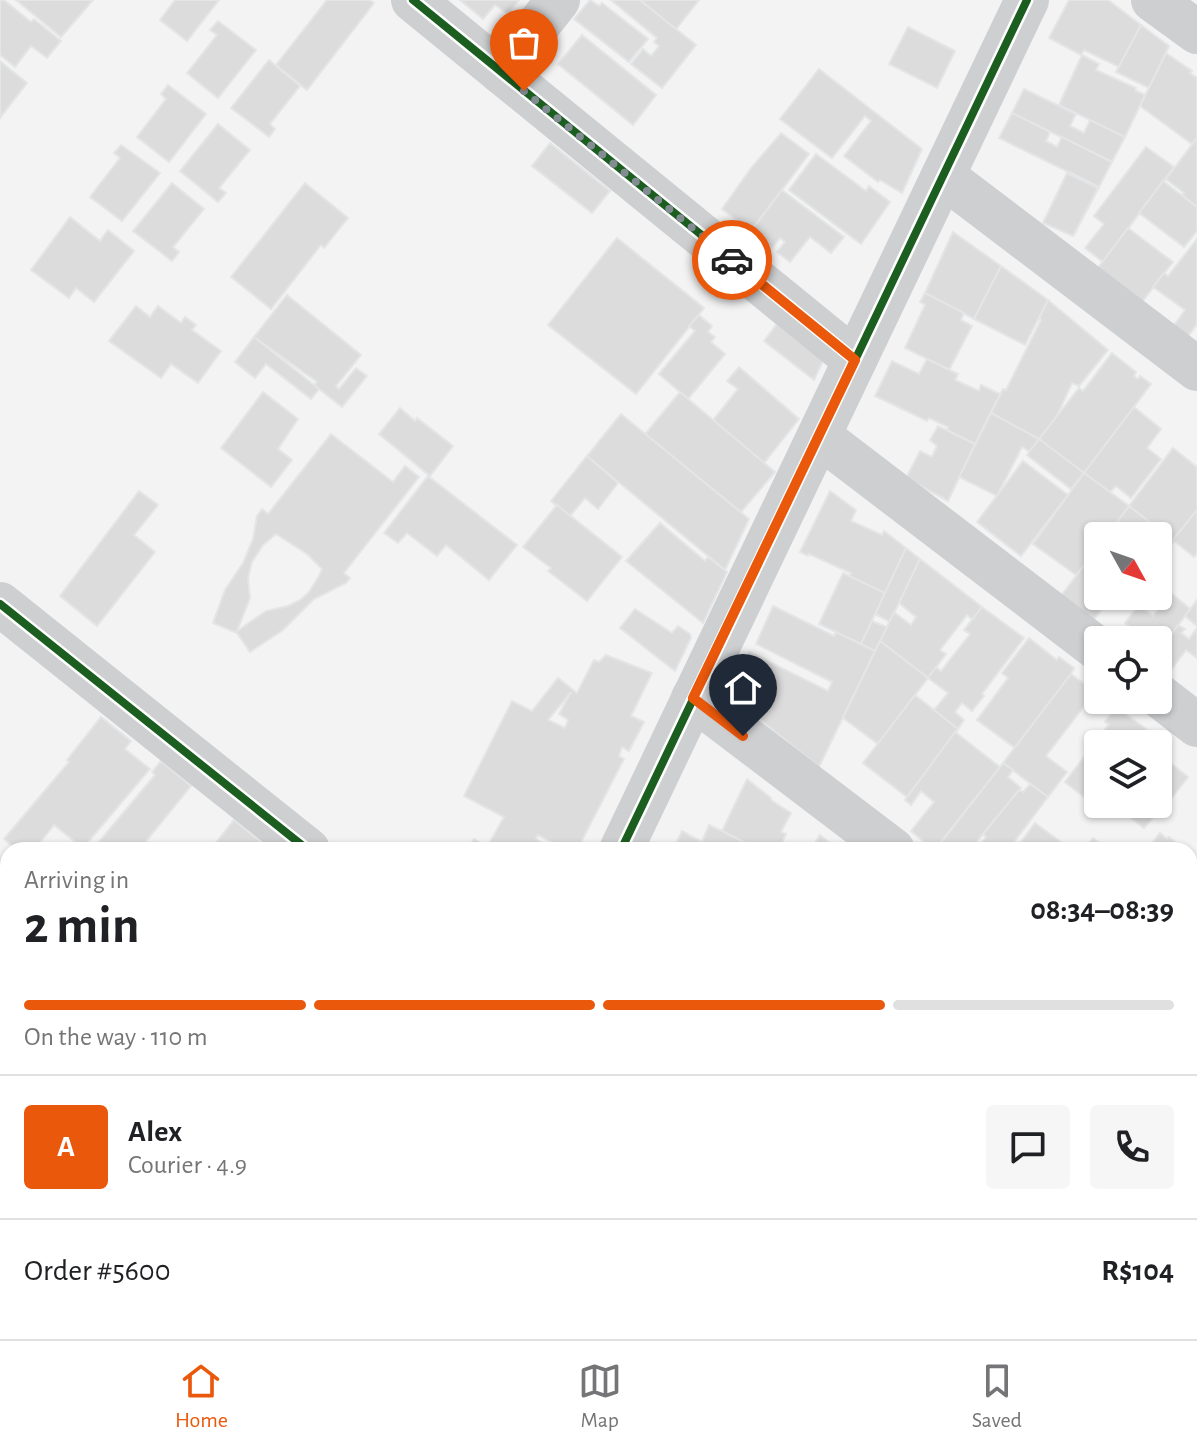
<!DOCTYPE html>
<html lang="en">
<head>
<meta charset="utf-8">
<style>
	body { margin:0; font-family:"Alegreya Sans",sans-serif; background:#f6f6f6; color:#202124; height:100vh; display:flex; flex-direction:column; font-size:30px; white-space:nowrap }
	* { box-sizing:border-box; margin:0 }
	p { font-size:26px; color:#757577 }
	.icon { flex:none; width:44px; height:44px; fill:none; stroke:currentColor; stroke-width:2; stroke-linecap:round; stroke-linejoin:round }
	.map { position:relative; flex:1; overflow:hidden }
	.details { position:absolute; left:0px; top:842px; width:1198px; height:498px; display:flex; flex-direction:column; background:#fff; border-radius:24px 24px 0 0; box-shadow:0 2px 6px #0004 }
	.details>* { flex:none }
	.needle { width:52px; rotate:130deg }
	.tools { position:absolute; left:1084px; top:522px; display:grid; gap:16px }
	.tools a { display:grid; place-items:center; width:88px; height:88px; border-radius:8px; background:#fff; box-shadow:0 2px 6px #0004; font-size:40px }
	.pin { position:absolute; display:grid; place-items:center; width:68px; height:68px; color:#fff; margin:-82px -34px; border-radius:50% 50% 50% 0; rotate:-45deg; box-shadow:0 0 8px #0007 }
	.pin .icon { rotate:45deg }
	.courier { position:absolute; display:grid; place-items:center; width:80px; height:80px; margin:-40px; border:6px solid #ea580c; border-radius:50%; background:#fff; color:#222; box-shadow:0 2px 10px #0007 }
	.head em { font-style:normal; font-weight:700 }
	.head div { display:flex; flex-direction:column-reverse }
	.head { display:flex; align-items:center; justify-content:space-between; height:136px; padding:0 24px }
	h1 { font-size:52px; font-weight:700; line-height:60px }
	.bar { display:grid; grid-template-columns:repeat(4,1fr); gap:12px 8px; align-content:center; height:96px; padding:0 24px }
	.bar i { height:10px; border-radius:6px; background:#e0e0e0 }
	.bar .selected { background:#ea580c }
	.bar p { grid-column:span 4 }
	.line { display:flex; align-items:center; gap:20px; padding:0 24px; border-top:2px solid #e0e0e0 }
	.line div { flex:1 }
	.round { display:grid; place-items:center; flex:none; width:84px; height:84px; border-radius:8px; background:#f6f6f6 }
	.dock { display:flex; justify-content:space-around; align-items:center; height:112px; border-top:2px solid #e0e0e0; background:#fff; font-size:22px; color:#757577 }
	.dock a { display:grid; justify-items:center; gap:4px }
	.dock .selected { color:#ea580c }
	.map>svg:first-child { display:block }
	.building { fill:#dcdcdd; stroke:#e4e5e6; stroke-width:2; fill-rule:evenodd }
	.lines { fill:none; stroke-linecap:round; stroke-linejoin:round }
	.minor { stroke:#cdcfd1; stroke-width:44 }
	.cycleway-casing { stroke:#fff; stroke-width:13 }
	.cycleway { stroke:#1b5e20; stroke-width:8 }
	.done { stroke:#848c93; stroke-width:8; stroke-dasharray:0 14.4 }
	.route { stroke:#ea580c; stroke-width:10 }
</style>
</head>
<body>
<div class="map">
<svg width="1197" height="1339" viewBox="0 0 1197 1339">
	<rect width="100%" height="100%" fill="#f3f3f3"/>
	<!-- building -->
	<g class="building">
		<polygon points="0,0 4,0 31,22 34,19 61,41 47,58 31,46 15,67 0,55"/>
		<polygon points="16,0 93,0 61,37"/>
		<polygon points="175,0 219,0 187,41 160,20"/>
		<polygon points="327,0 370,0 374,3 307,90 276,65"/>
		<polygon points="460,0 519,0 508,14 495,5 483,19"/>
		<polygon points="590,0 599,6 602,3 648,39 629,62 574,19"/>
		<polygon points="611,0 640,0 696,45 662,88 631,64 643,49 651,56 659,46 654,42 657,38"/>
		<polygon points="640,0 699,0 676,29"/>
		<polygon points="1069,0 1108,0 1141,25 1119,67 1084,50 1081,55 1049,38"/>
		<polygon points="218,21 256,50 218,98 187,73 217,35 210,30"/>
		<polygon points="1141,25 1169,46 1149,88 1116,72"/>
		<polygon points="908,27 955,51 937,88 889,64"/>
		<polygon points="582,35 656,95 633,125 558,64"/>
		<polygon points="1166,53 1192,71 1190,73 1197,78 1197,137 1192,144 1140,106"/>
		<polygon points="1082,55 1099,64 1096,70 1136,88 1135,90 1145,95 1125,137 1059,105"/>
		<polygon points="269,60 300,86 270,124 275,129 269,137 231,108"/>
		<polygon points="0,61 27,83 0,118"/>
		<polygon points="819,69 922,149 902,193 880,180 878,182 844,156 871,121 865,116 832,158 780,119"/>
		<polygon points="168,85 206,114 169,162 137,137 166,99 161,94"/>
		<polygon points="1024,89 1076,114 1070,126 1084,133 1090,120 1125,137 1112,162 1012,113"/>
		<polygon points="1012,113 1050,132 1046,141 1057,147 1062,137 1112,162 1099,187 999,138"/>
		<polygon points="218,124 250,150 219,188 226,193 218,202 180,171"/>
		<polygon points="781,133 809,154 751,231 722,209 751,168"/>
		<polygon points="1197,138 1197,207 1182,195 1184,193 1166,179"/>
		<polygon points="550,143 610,191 592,213 532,166"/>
		<polygon points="121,145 160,173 122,221 90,197 120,158 114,153"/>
		<polygon points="1146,147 1174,167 1103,262 1085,248 1104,224 1094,216"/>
		<polygon points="816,154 866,191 869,186 890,202 861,244 789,190"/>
		<polygon points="1069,172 1099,187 1074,235 1044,221"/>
		<polygon points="1067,173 1098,188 1073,236 1043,223"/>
		<polygon points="1163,181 1197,207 1197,231 1184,247 1139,213"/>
		<polygon points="172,183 204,209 173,247 179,252 172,261 133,231"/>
		<polygon points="305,183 348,218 324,248 321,245 271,309 231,277"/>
		<polygon points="782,190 844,237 831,253 810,237 790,262 777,252 785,242 780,238 772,248 751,231"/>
		<polygon points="70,217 100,241 108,230 134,251 94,302 76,288 69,298 31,270"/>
		<polygon points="1128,228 1173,262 1138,307 1094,273"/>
		<polygon points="953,232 1001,266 974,319 925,293"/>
		<polygon points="617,238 704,308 636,394 548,325"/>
		<polygon points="1197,239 1197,324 1186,339 1172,328 1185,310 1153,287 1164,273 1168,276"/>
		<polygon points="1001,266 1048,300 1025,345 974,319"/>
		<polygon points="925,293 964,313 961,320 972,326 949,370 905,348 925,305 920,302"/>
		<polygon points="287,295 361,355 336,386 339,389 356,368 367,376 342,407 314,385 317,382 254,337"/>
		<polygon points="1048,300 1108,350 1079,386 1072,383 1056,418 1039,439 991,413 1003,389 1006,390 1041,320 1039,319"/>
		<polygon points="136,306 150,317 158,306 181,323 185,317 196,325 192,330 221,351 198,383 171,364 161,378 109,341"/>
		<polygon points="699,315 712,326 708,332 715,337 711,342 725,354 688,399 659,374 695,331 689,326"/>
		<polygon points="777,324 823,361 814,380 764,341"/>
		<polygon points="254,337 319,389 311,399 266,364 255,378 235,362"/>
		<polygon points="1112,353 1136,372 1134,376 1138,379 1140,376 1151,384 1084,473 1039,439 1079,388 1083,391"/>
		<polygon points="927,359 958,374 955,380 979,391 981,385 1000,394 975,444 947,430 948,427 929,418 927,421 875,396 892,361 919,374"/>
		<polygon points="739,367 799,419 764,463 713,420 738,389 727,381"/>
		<polygon points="263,392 298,419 278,449 292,460 271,487 221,448"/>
		<polygon points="680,392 775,472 741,512 645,434"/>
		<polygon points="1134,407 1161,429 1147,448 1161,459 1131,498 1116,486 1110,492 1084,473"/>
		<polygon points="400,408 415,421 417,418 453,446 430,476 379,434"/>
		<polygon points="991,413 1039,439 1030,452 1022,447 997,496 959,477"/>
		<polygon points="621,414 749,519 725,570 587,456"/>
		<polygon points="938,426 975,444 948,501 906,478 920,451 932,457 937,446 930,440"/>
		<path d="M 331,434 L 393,482 L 405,466 L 419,477 L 344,573 L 350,578 L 346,583 L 314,599 L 283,630 L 250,652 L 237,633 L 213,623 L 225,590 L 243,563 L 253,539 L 257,516 L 262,509 L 268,514 ZM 276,534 L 307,554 L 322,569 L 319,576 L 309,592 L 300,600 L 288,606 L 266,611 L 237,631 L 250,598 L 248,578 L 252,562 L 263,545 Z"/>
		<polygon points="1039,439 1084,473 1071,489 1027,455"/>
		<polygon points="1173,448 1197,467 1197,510 1173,540 1129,506"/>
		<polygon points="587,456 618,483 598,509 585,498 570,516 551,501"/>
		<polygon points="1023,461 1068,495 1021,556 977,522"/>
		<polygon points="1084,473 1129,506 1106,536 1098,536 1098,547 1076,575 1033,544"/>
		<polygon points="428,476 517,545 489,580 446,545 437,556 407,533 398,543 384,533"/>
		<polygon points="139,491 158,505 134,535 155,552 97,626 60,596"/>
		<polygon points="830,491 856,510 851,521 882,535 884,531 906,548 885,593 849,577 851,573 809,554 808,556 800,552"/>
		<polygon points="557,505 622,557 587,601 548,571 551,568 523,547"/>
		<polygon points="1129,506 1174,541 1158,562 1158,536 1131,536 1133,533 1118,521"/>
		<polygon points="1197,510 1197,553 1194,557 1173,540"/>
		<polygon points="660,523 705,561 708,557 727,572 703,623 626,561"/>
		<polygon points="1098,547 1098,596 1113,596 1094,619 1061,596"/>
		<polygon points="906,548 920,559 890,622 875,614"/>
		<polygon points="920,559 982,607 973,620 967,615 940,650 946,654 928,678 880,641 894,612 911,625 916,617 899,603"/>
		<polygon points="843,573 885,593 861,644 819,624"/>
		<polygon points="1171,593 1190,609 1160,650 1158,640 1147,640 1125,623 1139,605 1153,616"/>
		<polygon points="1197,600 1197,626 1185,616"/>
		<polygon points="773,606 834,636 836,632 875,651 819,767 738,702 749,652 828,691 832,682 756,644"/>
		<polygon points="982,607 1024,638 982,694 984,696 972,711 962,703 955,712 964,720 958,729 934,710 948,693 928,678 936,667 941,671 970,634 964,630"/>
		<polygon points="635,609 672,633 678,626 690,634 691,638 675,671 620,628"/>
		<polygon points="872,621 887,627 875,651 861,644"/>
		<polygon points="1178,625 1185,629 1181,633 1189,639 1197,628 1197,658 1186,650 1166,677 1158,671 1158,652"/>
		<polygon points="1029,638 1057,660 1059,657 1074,668 1071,674 1015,748 977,720 1008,678 1002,673"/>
		<polygon points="880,641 928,678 878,744 843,718"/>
		<path d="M 606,655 L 652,673 L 631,716 L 644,722 L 629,751 L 622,747 L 619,756 L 624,759 L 577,850 L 567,850 L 538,835 L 536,839 L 552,850 L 467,850 L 474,839 L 487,847 L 504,817 L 464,796 L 512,701 L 532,711 L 558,678 L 577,693 L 594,660 L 599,662 ZM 571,692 L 559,714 L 568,720 L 565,728 L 548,720 Z"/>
		<polygon points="1071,674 1095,692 1046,756 1067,772 1048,797 1003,763"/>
		<polygon points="915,695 958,729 907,797 863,763"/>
		<polygon points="1116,707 1161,740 1158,744 1098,744 1098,804 1109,804 1103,812 1065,782 1109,724 1105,722"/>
		<polygon points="101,717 131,741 125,749 150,769 83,848 54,825 34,850 17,850 4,839 69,762 67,760"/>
		<polygon points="955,732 1000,767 934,850 911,831 934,802 921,791 911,805 905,800"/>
		<polygon points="1158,753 1188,777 1157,817 1155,815 1144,828 1113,804 1158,804"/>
		<polygon points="161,761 191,786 139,850 92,850 155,775 152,772"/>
		<polygon points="1003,763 1013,770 1008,777 1021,788 970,850 939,850 937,848"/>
		<polygon points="747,779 771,798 771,800 791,813 781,832 786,834 779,850 759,850 722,831"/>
		<polygon points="1030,784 1048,797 1008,850 976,850 986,837 983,834 1019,790 1023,792"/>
		<polygon points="234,820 271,850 210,850"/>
		<polygon points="1035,823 1072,850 1015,850"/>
		<polygon points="709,825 722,831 759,850 673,850 682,831 702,842"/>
		<polygon points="1160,833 1167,839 1169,837 1185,850 1147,850"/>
		<polygon points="820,835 839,850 819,850 822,846 816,841"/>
		<polygon points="1093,838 1109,850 1084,850"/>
		<polygon points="1190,854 1197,860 1197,877 1190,887"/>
		<polygon points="1197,877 1197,911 1190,906 1190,887"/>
		<polygon points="0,882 8,889 8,897 0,907"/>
		<polygon points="1190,912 1197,919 1197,925 1190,934"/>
		<polygon points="1195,932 1197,964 1190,973 1190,940"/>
		<polygon points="1190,987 1196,991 1197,989 1197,1004 1190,1013"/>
		<polygon points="1190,1111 1197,1116 1196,1159 1190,1154"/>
		<polygon points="1197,1157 1197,1249 1191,1257 1190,1167"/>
		<polygon points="8,1245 8,1278 0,1274 0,1255"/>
		<polygon points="1197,1284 1197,1331 1190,1326 1190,1294"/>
		<polygon points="1190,1331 1197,1339 1131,1339 1136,1332"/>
		<polygon points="76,1332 123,1332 118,1339 86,1339"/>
		<polygon points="127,1332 188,1332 183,1339 122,1339"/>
		<polygon points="188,1332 214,1332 219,1336 217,1339 183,1339"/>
		<polygon points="223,1332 239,1332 248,1339 217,1339"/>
		<polygon points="260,1332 264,1332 273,1339 255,1339"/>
		<polygon points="278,1332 305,1332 299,1339 287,1339"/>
		<polygon points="425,1332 457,1332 463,1337 461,1339 428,1339 424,1335"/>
		<polygon points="457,1332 556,1332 565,1339 466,1339"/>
		<polygon points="657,1332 714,1332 708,1339 666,1339"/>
		<polygon points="718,1332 785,1332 779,1339 712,1339"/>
		<polygon points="794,1332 827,1332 836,1339 789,1339"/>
		<polygon points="853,1332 865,1332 872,1339 848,1339"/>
		<polygon points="877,1332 924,1332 919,1339 887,1339"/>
		<polygon points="924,1332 938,1332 932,1339 919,1339"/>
	</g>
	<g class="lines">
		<!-- minor -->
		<g class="minor">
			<polyline points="413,0 855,360"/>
			<polyline points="1153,0 1197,32"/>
			<polyline points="501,72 558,0"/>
			<polyline points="943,176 1197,369"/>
			<polyline points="819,436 1098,649"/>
			<polyline points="0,604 308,850"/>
			<polyline points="1158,695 1197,725"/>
			<polyline points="693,698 893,850"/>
			<polyline points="621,850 1027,0"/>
			<polyline points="1190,1075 1197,1081"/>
			<polyline points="592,1332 601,1339"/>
			<polyline points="1066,1332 1076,1339"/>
			<polyline points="0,1334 7,1339"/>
			<polyline points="387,1339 390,1332"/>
		</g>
		<defs>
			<g id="cycleway">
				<polyline points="413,0 855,360"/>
				<polyline points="0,604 308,850"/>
				<polyline points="621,850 1027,0"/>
			</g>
		</defs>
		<!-- cycleway casing -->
		<use href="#cycleway" class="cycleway-casing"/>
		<!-- cycleway -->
		<use href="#cycleway" class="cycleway"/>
	</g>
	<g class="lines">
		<!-- done -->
		<polyline class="done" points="524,91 732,260"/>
		<!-- route -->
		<polyline class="route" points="732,260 855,360 693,698 743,736"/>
	</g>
</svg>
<div class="tools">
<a><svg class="needle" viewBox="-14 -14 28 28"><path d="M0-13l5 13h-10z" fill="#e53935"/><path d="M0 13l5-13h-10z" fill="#757577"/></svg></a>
<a><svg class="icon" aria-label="locate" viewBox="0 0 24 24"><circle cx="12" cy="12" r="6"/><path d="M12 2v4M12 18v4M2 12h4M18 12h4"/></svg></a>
<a><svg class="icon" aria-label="layers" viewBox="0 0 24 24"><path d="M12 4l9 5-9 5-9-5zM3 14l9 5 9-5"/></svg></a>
</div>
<div class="pin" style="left:524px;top:91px;background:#ea580c"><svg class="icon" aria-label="bag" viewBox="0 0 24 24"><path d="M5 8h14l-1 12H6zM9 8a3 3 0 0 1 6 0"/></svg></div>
<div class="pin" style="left:743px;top:736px;background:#1f2937"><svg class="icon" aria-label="home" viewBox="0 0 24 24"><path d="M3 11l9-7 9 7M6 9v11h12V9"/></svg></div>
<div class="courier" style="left:732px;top:260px"><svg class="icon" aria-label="car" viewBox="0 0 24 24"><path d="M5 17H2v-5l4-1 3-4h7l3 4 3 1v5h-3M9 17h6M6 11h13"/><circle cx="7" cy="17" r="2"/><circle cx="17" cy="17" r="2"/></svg></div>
<section class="details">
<div class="head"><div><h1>2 min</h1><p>Arriving in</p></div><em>08:34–08:39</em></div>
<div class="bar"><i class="selected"></i><i class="selected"></i><i class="selected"></i><i></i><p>On the way · 110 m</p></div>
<div class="line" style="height:144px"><b class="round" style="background:#ea580c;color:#fff">A</b><div><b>Alex</b><p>Courier · 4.9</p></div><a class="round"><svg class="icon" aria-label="chat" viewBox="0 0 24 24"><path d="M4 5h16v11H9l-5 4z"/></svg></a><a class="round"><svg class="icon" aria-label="phone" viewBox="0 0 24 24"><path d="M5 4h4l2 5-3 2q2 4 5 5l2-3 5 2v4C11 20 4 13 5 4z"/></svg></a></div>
<div class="line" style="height:104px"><div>Order #5600</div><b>R$104</b></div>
</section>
</div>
<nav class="dock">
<a class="selected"><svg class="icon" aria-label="home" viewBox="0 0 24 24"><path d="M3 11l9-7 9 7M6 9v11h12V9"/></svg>Home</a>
<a><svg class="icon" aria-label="map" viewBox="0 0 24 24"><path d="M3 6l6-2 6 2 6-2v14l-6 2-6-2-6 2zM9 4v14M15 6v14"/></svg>Map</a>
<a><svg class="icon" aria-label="saved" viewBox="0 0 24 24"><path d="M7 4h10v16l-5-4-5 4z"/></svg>Saved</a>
</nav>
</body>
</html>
